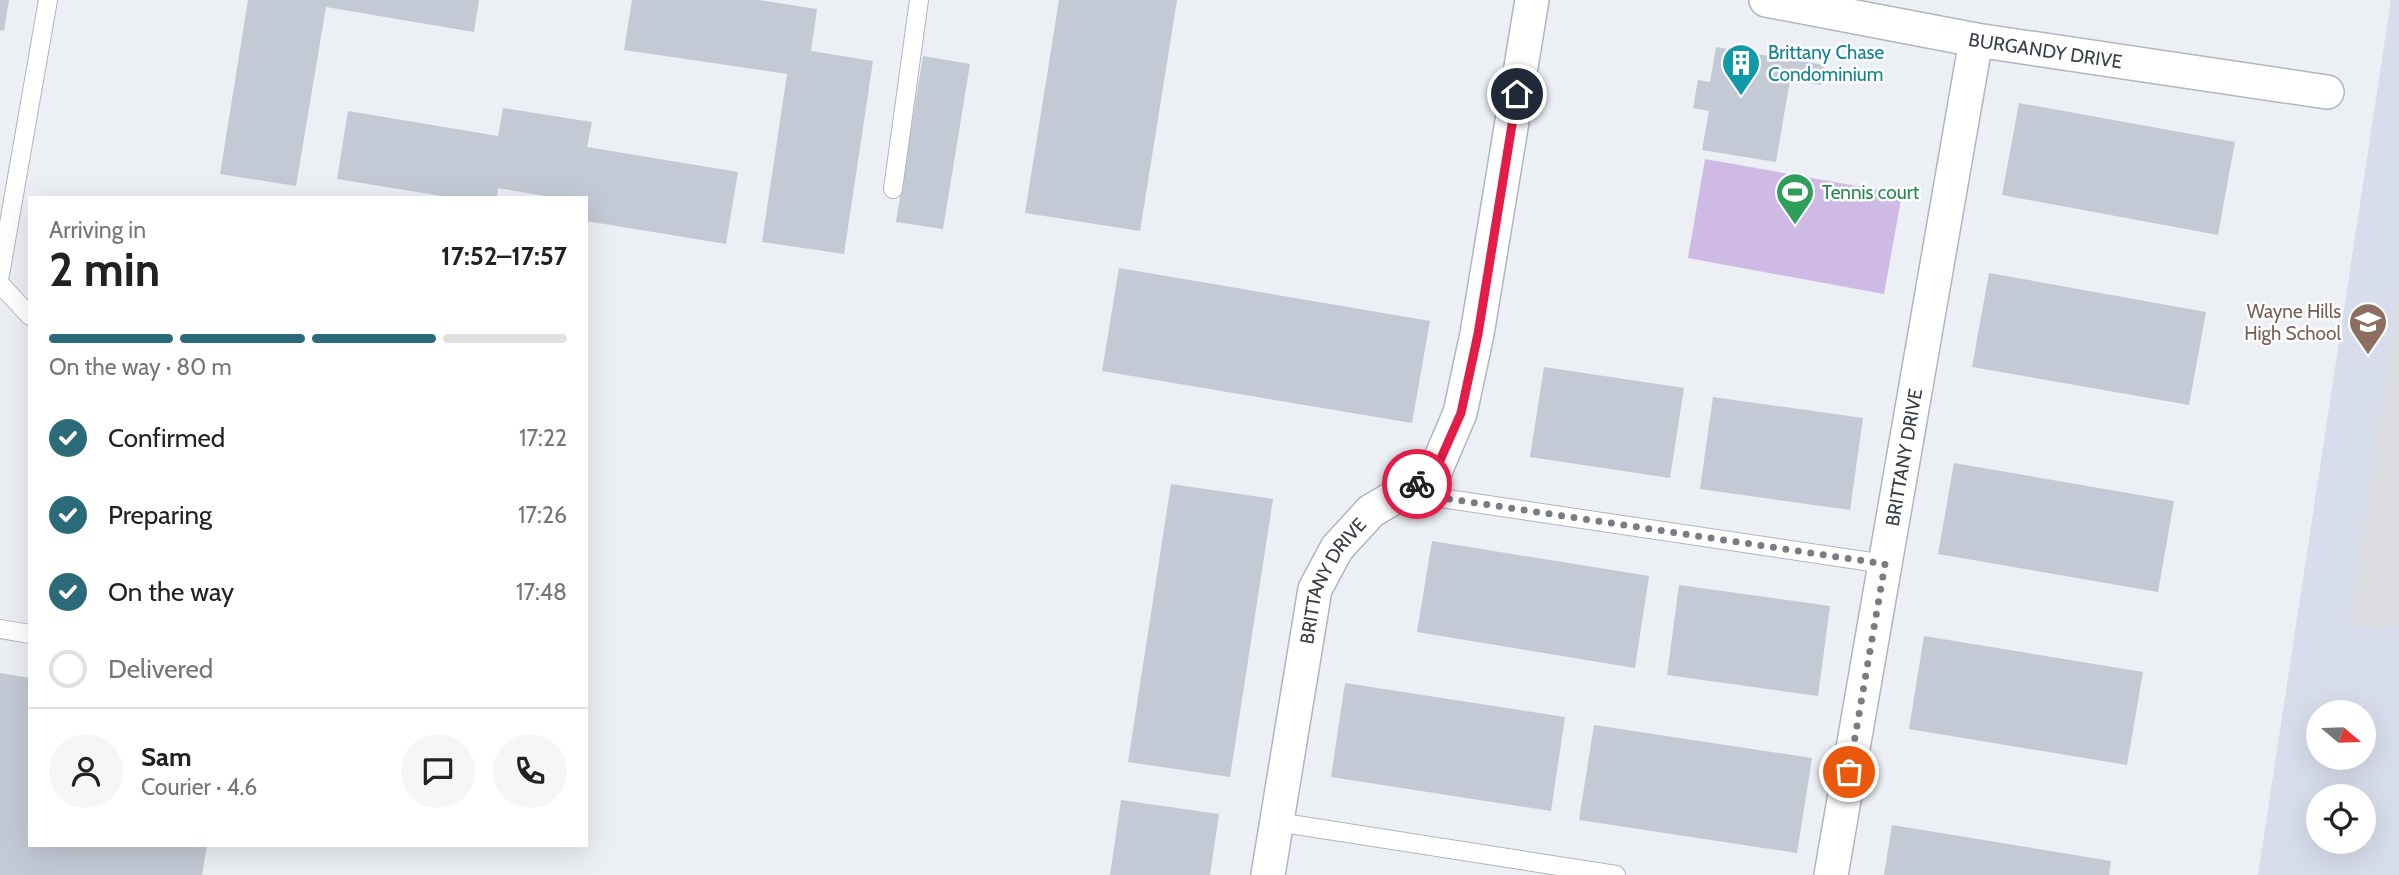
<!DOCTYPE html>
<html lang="en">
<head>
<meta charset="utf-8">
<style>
	body { margin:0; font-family:Cabin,sans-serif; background:#f6f6f6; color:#222; height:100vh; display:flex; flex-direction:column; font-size:26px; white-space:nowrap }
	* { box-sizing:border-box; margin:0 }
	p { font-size:23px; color:#767676 }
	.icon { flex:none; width:38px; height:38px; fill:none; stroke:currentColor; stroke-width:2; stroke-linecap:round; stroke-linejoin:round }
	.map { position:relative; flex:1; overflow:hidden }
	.sheet { position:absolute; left:28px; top:196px; width:560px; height:651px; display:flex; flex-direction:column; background:#fff; border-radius:0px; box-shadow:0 7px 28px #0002 }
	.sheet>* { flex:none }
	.needle { width:46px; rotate:109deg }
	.fabs { position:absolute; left:2306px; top:700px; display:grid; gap:14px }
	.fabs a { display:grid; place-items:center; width:70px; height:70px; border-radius:50%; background:#fff; box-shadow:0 7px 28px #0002; font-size:35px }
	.pin { position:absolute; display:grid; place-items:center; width:60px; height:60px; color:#fff; margin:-30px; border:4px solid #fff; border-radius:50%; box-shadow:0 2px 7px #0007 }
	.courier { position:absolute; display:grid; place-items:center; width:70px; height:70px; margin:-35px; border:5px solid #e11d48; border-radius:50%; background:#fff; color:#222; box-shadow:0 2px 9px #0007 }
	.overview em { font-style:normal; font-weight:800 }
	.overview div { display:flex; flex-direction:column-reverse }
	.overview { display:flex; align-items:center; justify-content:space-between; height:119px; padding:0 21px }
	h1 { font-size:46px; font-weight:800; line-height:52px }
	.bar { display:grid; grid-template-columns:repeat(4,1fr); gap:10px 7px; align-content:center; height:84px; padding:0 21px }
	.bar i { height:9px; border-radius:5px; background:#e0e0e0 }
	.bar .current { background:#2b6b79 }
	.bar p { grid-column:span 4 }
	.line { display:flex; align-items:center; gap:18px; padding:0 21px; border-top:2px solid #e0e0e0 }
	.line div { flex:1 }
	.round { display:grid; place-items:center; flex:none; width:74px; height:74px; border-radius:37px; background:#f6f6f6 }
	ol { padding:0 21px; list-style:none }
	li { display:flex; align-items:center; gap:21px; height:77px }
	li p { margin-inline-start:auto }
	li .icon { padding:7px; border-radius:50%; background:#2b6b79; color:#fff; stroke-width:4 }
	li:last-child { color:#767676 }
	li i { width:38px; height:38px; border:4px solid #e0e0e0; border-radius:50% }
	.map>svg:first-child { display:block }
	.education { fill:#d8ddec; fill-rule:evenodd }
	.green { fill:#cebae4 }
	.parking { fill:#dcdde1 }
	.building { fill:#c3cad5 }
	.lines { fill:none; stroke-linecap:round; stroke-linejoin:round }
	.service-casing { stroke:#b0b5bf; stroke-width:20 }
	.minor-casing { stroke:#b0b5bf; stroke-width:36 }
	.service { stroke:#fff; stroke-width:18 }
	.minor { stroke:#fff; stroke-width:33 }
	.done { stroke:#787d84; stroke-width:7; stroke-dasharray:0 12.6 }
	.route { stroke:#e11d48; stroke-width:9 }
	.labels { text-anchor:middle; stroke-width:5; stroke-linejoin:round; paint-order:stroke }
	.street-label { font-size:19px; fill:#3a4048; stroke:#fff }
	.culture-label { font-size:19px; fill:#0d838f; stroke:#fff; text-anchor:start }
	.leisure-label { font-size:19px; fill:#27864d; stroke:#fff; text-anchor:start }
	.education-label { font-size:19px; fill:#785e54; stroke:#fff; text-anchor:end }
</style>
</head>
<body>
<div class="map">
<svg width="2399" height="875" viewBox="0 0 2399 875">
	<rect width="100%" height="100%" fill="#eceff4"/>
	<!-- education -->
	<path class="education" d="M 2391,0 L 2399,0 L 2399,875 L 2258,875 ZM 2319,712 L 2364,712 L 2364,758 L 2319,758 ZM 2319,796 L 2364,796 L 2364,842 L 2319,842 Z"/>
	<!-- green -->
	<polygon class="green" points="1705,159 1902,194 1884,294 1688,258"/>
	<!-- parking -->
	<polygon class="parking" points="2399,285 2399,625 2378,628 2349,625"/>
	<!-- building -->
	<g class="building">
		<polygon points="0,0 9,0 4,31 0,30"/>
		<polygon points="248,0 479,0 474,32 326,7 296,186 220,174"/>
		<polygon points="632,0 759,0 817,9 811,51 873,61 844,254 762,242 787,74 624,50"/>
		<polygon points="1059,0 1177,0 1140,231 1025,213"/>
		<polygon points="1716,47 1824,65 1821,85 1790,80 1776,162 1702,150 1709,111 1693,108 1698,80 1710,82"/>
		<polygon points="923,56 970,64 943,229 896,222"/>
		<polygon points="2019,103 2235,142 2218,235 2002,195"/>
		<polygon points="503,108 592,122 587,147 738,172 726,244 586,221 586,198 556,198 498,188 497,198 454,198 337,179 348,111 498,136"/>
		<polygon points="1119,268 1430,321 1412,423 1102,371"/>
		<polygon points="1989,273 2206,312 2189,405 1972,367"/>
		<polygon points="1544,367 1684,388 1670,478 1530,457"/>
		<polygon points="1713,397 1863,418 1850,510 1700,489"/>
		<polygon points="1954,463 2174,501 2158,592 1938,554"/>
		<polygon points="1171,484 1273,499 1230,777 1128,762"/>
		<polygon points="1432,541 1649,576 1635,668 1417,632"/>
		<polygon points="1679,585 1830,606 1818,696 1667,675"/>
		<polygon points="1924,636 2143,672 2127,765 1909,729"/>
		<polygon points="0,673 30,678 30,845 207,845 202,875 0,875"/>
		<polygon points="1345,683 1565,717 1551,811 1331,777"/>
		<polygon points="1594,725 1812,758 1797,853 1579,820"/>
		<polygon points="1121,800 1219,814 1210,875 1110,875"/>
		<polygon points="1892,825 2111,861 2109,875 1884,875"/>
	</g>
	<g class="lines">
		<defs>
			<g id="service">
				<polyline points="893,189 919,0"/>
				<polyline points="0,275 48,0"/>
				<polyline points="0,284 30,316"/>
				<polyline points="1407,493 1885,564"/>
				<polyline points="0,629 30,634"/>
				<polyline points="1277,822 1616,875"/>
			</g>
			<g id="minor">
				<path id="s1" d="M 1766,0 L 1976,40 L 2327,92"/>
				<path id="s2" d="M 1268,875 L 1315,589 L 1337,548 L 1371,511 L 1434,474 L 1460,413 L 1477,334 L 1532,0"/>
				<path id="s3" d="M 1831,875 L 1976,40"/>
			</g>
		</defs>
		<!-- service casing -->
		<use href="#service" class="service-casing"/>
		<!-- minor casing -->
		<use href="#minor" class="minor-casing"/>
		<!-- service -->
		<use href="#service" class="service"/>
		<!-- minor -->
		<use href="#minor" class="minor"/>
	</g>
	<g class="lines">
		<!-- done -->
		<polyline class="done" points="1417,484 1403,492 1885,564 1849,772"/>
		<!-- route -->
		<polyline class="route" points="1417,484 1434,474 1461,413 1478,334 1517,94"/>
	</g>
	<!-- icons -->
	<defs>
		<symbol id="building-pin" viewBox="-11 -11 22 30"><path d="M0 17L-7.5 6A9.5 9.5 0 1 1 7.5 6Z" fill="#0f9aa8" stroke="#fff"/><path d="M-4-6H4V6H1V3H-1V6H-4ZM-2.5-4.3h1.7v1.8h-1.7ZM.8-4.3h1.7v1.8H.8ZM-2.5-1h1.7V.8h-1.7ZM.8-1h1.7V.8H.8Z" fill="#fff"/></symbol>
		<symbol id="stadium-pin" viewBox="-11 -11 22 30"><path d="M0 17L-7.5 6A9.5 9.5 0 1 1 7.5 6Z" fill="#2e9e5b" stroke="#fff"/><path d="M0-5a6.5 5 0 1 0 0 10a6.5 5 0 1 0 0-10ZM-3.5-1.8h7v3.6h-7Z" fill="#fff"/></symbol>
		<symbol id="school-pin" viewBox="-11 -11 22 30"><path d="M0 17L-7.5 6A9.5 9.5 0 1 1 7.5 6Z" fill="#8d6e63" stroke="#fff"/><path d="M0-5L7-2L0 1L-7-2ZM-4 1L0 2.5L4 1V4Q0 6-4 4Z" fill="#fff"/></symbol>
	</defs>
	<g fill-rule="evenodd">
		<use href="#building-pin" x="1719" y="41" width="44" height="60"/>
		<use href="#stadium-pin" x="1773" y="170" width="44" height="60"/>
		<use href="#school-pin" x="2346" y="300" width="44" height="60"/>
	</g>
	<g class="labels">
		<!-- street labels -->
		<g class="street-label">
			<text dy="7" stroke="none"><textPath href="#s1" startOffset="284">BURGANDY DRIVE</textPath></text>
			<text dy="7" stroke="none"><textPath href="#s3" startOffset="424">BRITTANY DRIVE</textPath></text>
			<text dy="7" stroke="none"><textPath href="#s2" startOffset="304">BRITTANY DRIVE</textPath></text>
		</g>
		<!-- culture labels -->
		<g class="culture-label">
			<text x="1768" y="59">Brittany Chase<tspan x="1768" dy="22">Condominium</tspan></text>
		</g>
		<!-- leisure labels -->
		<g class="leisure-label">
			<text x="1822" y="199">Tennis court</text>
		</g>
		<!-- education labels -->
		<g class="education-label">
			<text x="2341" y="318">Wayne Hills<tspan x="2341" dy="22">High School</tspan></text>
		</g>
	</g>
</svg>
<div class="fabs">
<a><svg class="needle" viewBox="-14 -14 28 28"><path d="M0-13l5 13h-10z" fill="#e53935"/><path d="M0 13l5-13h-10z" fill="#767676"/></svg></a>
<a><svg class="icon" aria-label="locate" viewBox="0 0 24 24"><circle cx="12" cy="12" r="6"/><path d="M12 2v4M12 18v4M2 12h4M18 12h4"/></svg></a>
</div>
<div class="pin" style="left:1849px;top:772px;background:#ea580c"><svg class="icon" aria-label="bag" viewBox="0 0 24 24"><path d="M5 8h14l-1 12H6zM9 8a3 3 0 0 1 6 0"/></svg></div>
<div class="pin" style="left:1517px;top:94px;background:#1f2937"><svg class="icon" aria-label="home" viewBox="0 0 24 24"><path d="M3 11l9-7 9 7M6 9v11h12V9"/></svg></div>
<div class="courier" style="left:1417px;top:484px"><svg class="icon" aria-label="bike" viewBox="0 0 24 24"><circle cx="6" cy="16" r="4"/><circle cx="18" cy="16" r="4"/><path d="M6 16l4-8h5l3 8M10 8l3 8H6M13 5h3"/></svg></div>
<section class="sheet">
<div class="overview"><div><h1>2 min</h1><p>Arriving in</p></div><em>17:52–17:57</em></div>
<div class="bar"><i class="current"></i><i class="current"></i><i class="current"></i><i></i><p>On the way · 80 m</p></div>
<ol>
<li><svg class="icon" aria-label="check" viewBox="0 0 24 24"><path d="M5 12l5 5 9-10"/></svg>Confirmed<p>17:22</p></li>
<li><svg class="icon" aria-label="check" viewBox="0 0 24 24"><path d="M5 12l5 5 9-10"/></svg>Preparing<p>17:26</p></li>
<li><svg class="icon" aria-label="check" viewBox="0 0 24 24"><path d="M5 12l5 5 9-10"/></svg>On the way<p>17:48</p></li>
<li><i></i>Delivered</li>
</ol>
<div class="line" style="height:126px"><a class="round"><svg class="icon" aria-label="person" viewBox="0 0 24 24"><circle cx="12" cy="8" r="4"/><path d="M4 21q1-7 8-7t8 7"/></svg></a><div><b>Sam</b><p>Courier · 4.6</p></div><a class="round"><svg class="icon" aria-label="chat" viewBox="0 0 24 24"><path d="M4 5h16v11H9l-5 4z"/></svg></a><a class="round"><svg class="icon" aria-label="phone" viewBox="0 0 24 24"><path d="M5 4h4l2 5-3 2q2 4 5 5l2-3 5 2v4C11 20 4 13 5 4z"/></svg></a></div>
</section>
</div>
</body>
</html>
